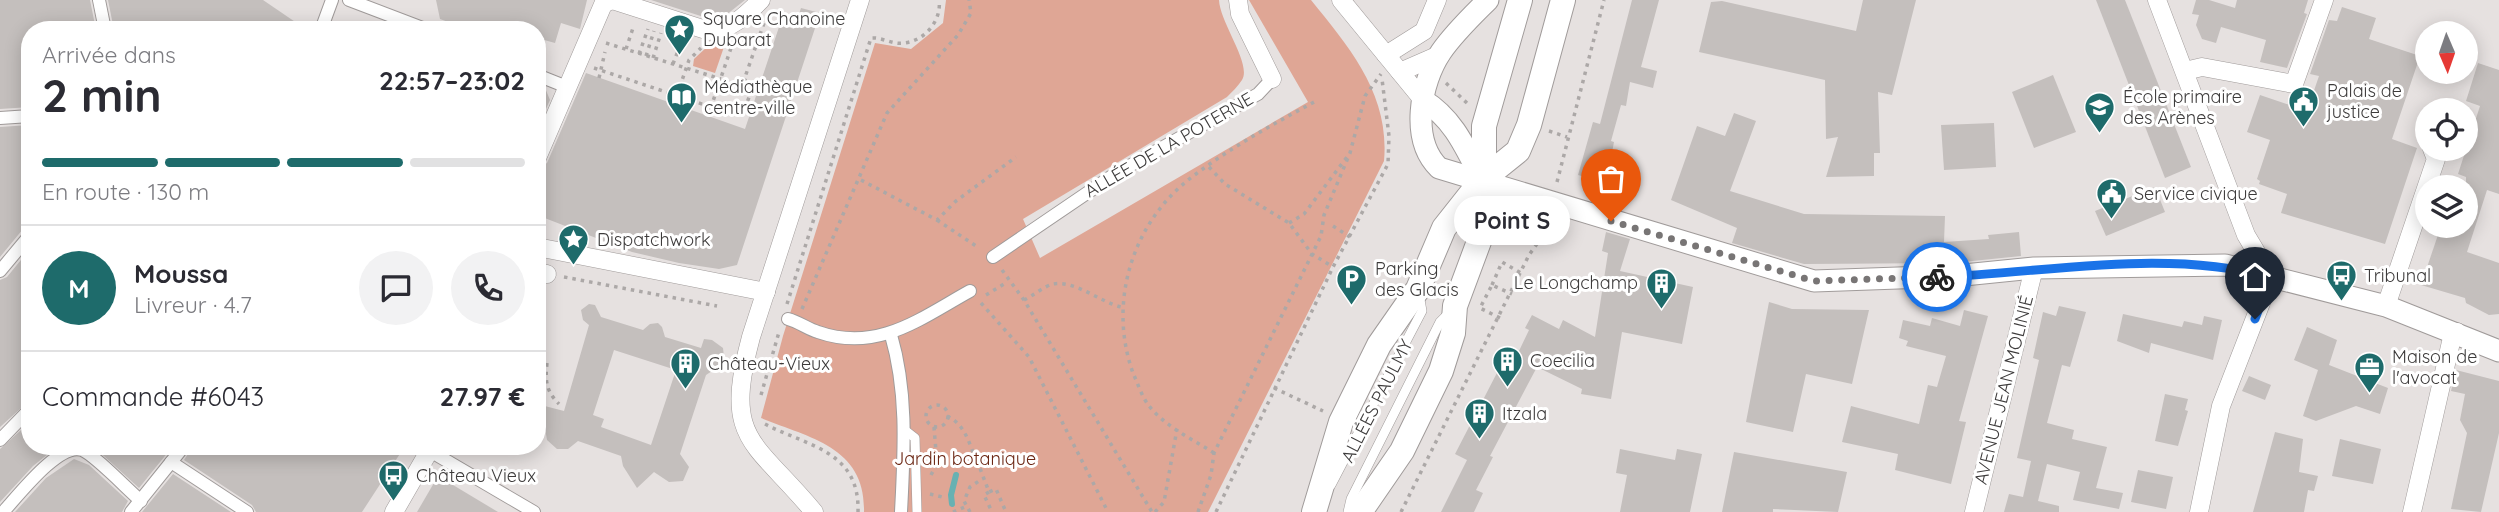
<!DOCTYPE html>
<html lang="fr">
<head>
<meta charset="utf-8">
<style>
	body { margin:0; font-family:Quicksand,sans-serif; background:#f2f2f3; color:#2b2b33; height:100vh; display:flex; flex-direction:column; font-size:26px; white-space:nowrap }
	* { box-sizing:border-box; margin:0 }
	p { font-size:23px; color:#7c7c81 }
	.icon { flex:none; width:38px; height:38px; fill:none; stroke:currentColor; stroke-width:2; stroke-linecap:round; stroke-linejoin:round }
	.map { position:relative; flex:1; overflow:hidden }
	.side { position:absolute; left:21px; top:21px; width:525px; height:434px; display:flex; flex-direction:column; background:#fff; border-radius:28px; box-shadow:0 4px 18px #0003 }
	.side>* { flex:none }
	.needle { width:46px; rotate:178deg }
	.buttons { position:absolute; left:2415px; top:21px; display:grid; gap:14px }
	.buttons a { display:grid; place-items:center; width:63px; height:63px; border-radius:50%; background:#fff; box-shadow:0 4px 18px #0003; font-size:35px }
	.pin { position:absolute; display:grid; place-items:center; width:60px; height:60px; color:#fff; margin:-72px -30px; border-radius:50% 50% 50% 0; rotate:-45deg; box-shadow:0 0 7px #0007 }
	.pin .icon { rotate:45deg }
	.courier { position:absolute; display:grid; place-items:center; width:70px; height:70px; margin:-35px; border:5px solid #1a73e8; border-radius:50%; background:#fff; color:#222; box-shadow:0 2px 9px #0007 }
	.bubble { position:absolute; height:49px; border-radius:24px; background:#fff; box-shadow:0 4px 18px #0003; font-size:23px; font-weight:700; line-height:49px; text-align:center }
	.head em { font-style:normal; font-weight:700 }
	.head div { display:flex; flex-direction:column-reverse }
	.head { display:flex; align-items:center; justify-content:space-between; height:119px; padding:0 21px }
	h1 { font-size:46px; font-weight:700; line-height:52px }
	.bar { display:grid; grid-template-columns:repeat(4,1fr); gap:10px 7px; align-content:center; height:84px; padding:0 21px }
	.bar i { height:9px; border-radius:5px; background:#e1e1e2 }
	.bar .on { background:#1e6b6b }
	.bar p { grid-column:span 4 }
	.line { display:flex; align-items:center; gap:18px; padding:0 21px; border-top:2px solid #e1e1e2 }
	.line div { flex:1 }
	.round { display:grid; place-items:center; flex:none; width:74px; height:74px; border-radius:37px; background:#f2f2f3 }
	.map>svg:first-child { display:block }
	.green { fill:#dfa695 }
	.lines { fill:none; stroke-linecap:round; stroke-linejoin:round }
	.stream { stroke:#68b1b2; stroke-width:6 }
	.building { fill:#c4bfbd; fill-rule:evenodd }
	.service-casing { stroke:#a09b9a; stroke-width:10 }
	.pedestrian-casing { stroke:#a09b9a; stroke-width:14 }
	.minor-casing { stroke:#a09b9a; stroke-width:19 }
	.tertiary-casing { stroke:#a09b9a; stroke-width:23 }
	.secondary-casing { stroke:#a09b9a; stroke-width:26 }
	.path { stroke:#aca8a7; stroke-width:3.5; stroke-dasharray:3.5 5; stroke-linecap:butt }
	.service { stroke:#fff; stroke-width:9 }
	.pedestrian { stroke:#fff; stroke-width:12 }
	.minor { stroke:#fff; stroke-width:18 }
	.tertiary { stroke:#fff; stroke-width:21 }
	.secondary { stroke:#fff; stroke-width:24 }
	.done { stroke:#787575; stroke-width:7; stroke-dasharray:0 12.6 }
	.route { stroke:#1a73e8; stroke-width:9 }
	.labels { text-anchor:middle; stroke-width:6; stroke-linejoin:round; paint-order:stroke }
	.poi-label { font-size:18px; fill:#3d3b3b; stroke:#fff; text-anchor:start }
	.street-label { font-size:18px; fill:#3d3b3b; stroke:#fff }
	.park-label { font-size:18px; fill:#6b2613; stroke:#fff }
</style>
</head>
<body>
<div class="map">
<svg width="2499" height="512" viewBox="0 0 2499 512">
	<rect width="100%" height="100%" fill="#e6e1e0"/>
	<!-- green -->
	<g class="green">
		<path d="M 946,0 L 1219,0 C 1220,23 1252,64 1242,80 C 1238,86 1232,92 1227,97 L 1023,219 L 1040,258 L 1308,102 L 1249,0 L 1311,0 C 1350,48 1390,95 1384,161 L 1208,512 L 864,512 C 866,447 810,438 761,418 L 783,336 L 875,43 L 911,49 L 943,23 Z"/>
		<polygon points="710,44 725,44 715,73 693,66 694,59"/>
	</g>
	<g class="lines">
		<!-- stream -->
		<polyline class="stream" points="952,504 951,495 956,475"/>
	</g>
	<!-- building -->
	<g class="building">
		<polygon points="0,0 90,0 96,30 30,30 30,107 0,109"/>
		<polygon points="108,0 263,0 307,30 114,30"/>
		<polygon points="436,0 587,0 580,29 561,23 555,43 537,38 537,30 470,30 440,19"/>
		<polygon points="651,0 745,0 726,15 710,19"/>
		<polygon points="1632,0 1659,0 1641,67 1657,71 1653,88 1630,82 1626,106 1621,105 1611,141 1614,142 1606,183 1578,175 1593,122 1600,124"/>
		<polygon points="1863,0 1916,0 1892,95 1878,92 1880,153 1874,153 1874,176 1826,177 1838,137 1826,139 1825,80 1699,52 1711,2 1722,1 1856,31"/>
		<polygon points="2096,0 2125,0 2191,167 2165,178"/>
		<polygon points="2196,0 2209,0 2235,8 2237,0 2308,0 2304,13 2307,14 2287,68 2260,62 2266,40 2221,27 2216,43 2202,39 2196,25 2199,15 2192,14"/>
		<polygon points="2342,7 2376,18 2369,39 2420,56 2392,139 2417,148 2385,244 2281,213 2287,194 2259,184 2260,181 2257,179 2270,140 2247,132 2260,95 2307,111 2319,76 2310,74 2329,20 2337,21"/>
		<polygon points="801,8 820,13 737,265 719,269 679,263 632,252 537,215 537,169 547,163 586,73 745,129 780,24 794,29"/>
		<polygon points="2478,63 2499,70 2499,194 2487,190 2467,252 2499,263 2499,314 2489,315 2466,303 2465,298 2421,285 2441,226 2466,226 2466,177 2458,174 2480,106 2466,101"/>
		<polygon points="2053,75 2076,132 2034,148 2012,92"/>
		<polygon points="537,85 545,88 550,100 537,129"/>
		<polygon points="1734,113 1756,121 1730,191 1804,214 1945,216 1944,242 1989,239 1988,235 2019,232 2021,256 1953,263 1804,264 1732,243 1737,228 1671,200 1697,126 1725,136"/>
		<polygon points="1994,123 1996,167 1944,170 1941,125"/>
		<polygon points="30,125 30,226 23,229 0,257 0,127"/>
		<polygon points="2155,187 2165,212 2106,236 2095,211"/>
		<polygon points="1606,232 1630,239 1620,271 1693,287 1682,344 1622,332 1611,399 1581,394 1582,389 1537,367 1490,456 1493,457 1476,490 1483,493 1474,512 1441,512 1467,460 1455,454 1500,367 1509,372 1529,330 1525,328 1532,315 1559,329 1563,320 1595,337 1608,253 1602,251"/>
		<polygon points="30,249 30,400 0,427 0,280 7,277"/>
		<polygon points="1769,302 1792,309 1869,310 1852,384 1806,374 1793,432 1746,422"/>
		<path d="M 589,304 L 595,305 L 601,317 L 643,330 L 650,324 L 658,323 L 662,327 L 665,337 L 701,348 L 704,339 L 712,340 L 723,348 L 724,357 L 721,365 L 706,375 L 680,454 L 689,467 L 683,481 L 669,482 L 654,472 L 637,488 L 623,466 L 621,456 L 578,441 L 568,449 L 557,449 L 547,440 L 545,428 L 537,426 L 537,404 L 564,411 L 589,325 L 583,320 L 581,310 ZM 614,350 L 676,370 L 651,445 L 601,427 L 604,419 L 593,415 Z"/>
		<polygon points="2059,306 2086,312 2070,367 2062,365 2047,423 2074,430 2072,439 2107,447 2096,488 2123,493 2119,509 2073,500 2080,472 2047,464 2038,501 2059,506 2059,512 2004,512 2009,494 2023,497 2031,461 2017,458 2039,360 2033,358 2043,312 2056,316"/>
		<polygon points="1964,310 1988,316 1959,421 1966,422 1951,484 1895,470 1898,454 1842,442 1851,406 1919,424 1928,385 1937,387 1946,356 1906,346 1908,341 1899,338 1903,320 1930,326 1932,318 1960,326"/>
		<polygon points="2123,314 2182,327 2184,321 2202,325 2204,316 2222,320 2213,360 2151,343 2149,353 2117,341"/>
		<polygon points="2307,327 2337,340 2329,365 2388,388 2380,414 2356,406 2316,421 2303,416 2318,370 2294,360"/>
		<polygon points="2456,370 2499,381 2499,433 2481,512 2451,509 2467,433 2460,420 2465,394 2451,391"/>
		<polygon points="2249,376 2271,385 2265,400 2242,391"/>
		<polygon points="2165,394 2188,399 2185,410 2188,411 2178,446 2155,441"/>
		<polygon points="30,422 30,446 58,446 33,466 0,502 0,449"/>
		<polygon points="2275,432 2303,439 2299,472 2318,476 2314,491 2308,490 2304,512 2253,512"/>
		<polygon points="2340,439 2381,449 2373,484 2332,476"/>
		<polygon points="93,446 173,446 139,488"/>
		<polygon points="193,446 405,446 362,512 256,512 252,505 184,460"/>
		<polygon points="1620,449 1675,460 1677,449 1702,454 1690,512 1620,512 1627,475 1616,473"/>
		<polygon points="1734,452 1847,472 1838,512 1773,509 1773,512 1722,512"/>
		<polygon points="74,459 89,465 128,501 122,512 15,512 46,478"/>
		<polygon points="2138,470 2173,477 2166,509 2131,502"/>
		<polygon points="173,474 231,512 142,512"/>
		<polygon points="438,476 498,512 417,512"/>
	</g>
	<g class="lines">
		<defs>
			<g id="service">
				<polyline points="906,431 915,438 917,512"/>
				<polyline points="1331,485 1422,311 1419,294"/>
				<polyline points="1348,512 1351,499 1440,322 1450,312"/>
			</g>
			<g id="pedestrian">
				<polyline points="99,0 105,30"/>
				<polyline points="349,0 428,30"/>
				<polyline points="321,30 332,0"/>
				<polyline points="537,75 567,87"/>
				<polyline points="0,118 30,116"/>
				<polyline points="993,257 1115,174 1258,94 1272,79"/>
				<polyline points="0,271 30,235"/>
				<path d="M 788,319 C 799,322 808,329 818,332 C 878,353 921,318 970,291"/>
				<path d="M 891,335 C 908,393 904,452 901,512"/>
				<polyline points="0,440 30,409"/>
				<polyline points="430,451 534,512"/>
				<polyline points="171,462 247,512"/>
				<path d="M 3,512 C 18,496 59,442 82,450 C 95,455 128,490 141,501"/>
				<polyline points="131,512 184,446"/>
			</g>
			<g id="minor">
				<polyline points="1238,0 1240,14 1272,79"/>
				<polyline points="1341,0 1423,100"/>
				<polyline points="2157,0 2246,235 2271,277 2221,406 2199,512"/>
				<path d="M 605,3 L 612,0 L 709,31 C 730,31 747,14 761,0"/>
				<polyline points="1386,55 1424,31 1437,0"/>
				<polyline points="2185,71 2202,67 2294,84 2324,0"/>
				<polyline points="1400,72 1439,55"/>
				<polyline points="537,158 605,0"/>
				<polyline points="537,247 766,292"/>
				<polyline points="537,272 547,274"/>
				<polyline points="2386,306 2436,159 2432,149"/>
				<polyline points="394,512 432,446"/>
				<path d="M 814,512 C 753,439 723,441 751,337 L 860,0"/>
				<polyline points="1974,512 2034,268"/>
				<polyline points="2412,512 2451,342 2457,332"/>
			</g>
			<g id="tertiary">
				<path d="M 1488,0 C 1471,17 1454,33 1441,52 C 1420,83 1410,140 1439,168 L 1814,281 L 1954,276 L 2034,268 L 2225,265 L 2386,306 L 2499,351"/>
				<path d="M 1423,100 C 1454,119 1466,149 1482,180"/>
			</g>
			<g id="secondary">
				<polyline points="1314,512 1341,422 1379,345 1418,289 1444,228 1482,180 1518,151 1529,125 1563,0"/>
				<polyline points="1360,512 1402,451 1441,371 1453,333 1455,306 1484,228 1484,126 1520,0"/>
			</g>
		</defs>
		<!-- service casing -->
		<use href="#service" class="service-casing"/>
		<!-- pedestrian casing -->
		<use href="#pedestrian" class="pedestrian-casing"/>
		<!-- minor casing -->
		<use href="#minor" class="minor-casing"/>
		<!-- tertiary casing -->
		<use href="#tertiary" class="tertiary-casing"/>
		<!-- secondary casing -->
		<use href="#secondary" class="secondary-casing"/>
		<!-- path -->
		<g class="path">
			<polyline points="606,43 721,79"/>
			<polyline points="626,49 634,25"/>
			<polyline points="639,54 648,29"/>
			<polyline points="646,56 654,31"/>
			<polyline points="653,58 661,33"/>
			<polyline points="673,64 682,40"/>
			<polyline points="594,68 711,107 743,114 753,86 752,82 744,80 764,23"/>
			<polyline points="599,78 605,52"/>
			<polyline points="1446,83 1469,105"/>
			<polyline points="677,95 689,60 701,48"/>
			<polyline points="708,116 732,45"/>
			<polyline points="1549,131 1567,137"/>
			<polyline points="1209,167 1225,184 1289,223 1312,254 1333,267"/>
			<polyline points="861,180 937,220 956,201 1016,157"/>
			<polyline points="1557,182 1604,0"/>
			<polyline points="937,220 979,248"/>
			<polyline points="1289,223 1304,214 1347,157"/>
			<polyline points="1333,226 1350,237"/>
			<polyline points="1002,270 1024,300 1152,512"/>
			<polyline points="564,277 717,306"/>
			<polyline points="1492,285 1502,262 1521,273"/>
			<polyline points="986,295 1004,284"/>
			<path d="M 1024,300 C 1033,296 1044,286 1053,284 C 1075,280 1100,302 1121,307"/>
			<polyline points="981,303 1029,357 1108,512"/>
			<path d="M 787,304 L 871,38 C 882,37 893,45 904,43 C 925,41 942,20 939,0"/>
			<polyline points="802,309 887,113 958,35 971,13 969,0"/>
			<polyline points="1500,318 1480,308 1492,285 1512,294"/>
			<path d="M 547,363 C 545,381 546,391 559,404"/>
			<polyline points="1274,388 1323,411"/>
			<polyline points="761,395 779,332"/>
			<circle cx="937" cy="416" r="11"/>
			<path d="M 947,416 C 966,425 969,444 977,462"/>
			<path d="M 765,424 C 806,446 860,450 858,512"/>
			<polyline points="934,427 937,464"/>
			<path d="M 1214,453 C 1192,439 1166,427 1149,406 C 1142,397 1138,384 1133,373 C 1107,301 1133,219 1196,174 C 1233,146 1277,122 1318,100"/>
			<polyline points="931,475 937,464 978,463 989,492 996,489 1006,512"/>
			<polyline points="989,492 984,495 992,512"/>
			<polyline points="930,494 942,497"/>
			<polyline points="953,512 967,506"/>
			<polyline points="970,512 964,501 970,487 982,479"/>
			<polyline points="1155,512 1164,502 1177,429"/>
			<polyline points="1198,512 1211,475 1214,453 1321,236 1324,215 1350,153 1365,96 1381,74"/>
			<polyline points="1216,512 1333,267 1388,164 1389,136 1382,79"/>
			<polyline points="1401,512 1529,255 1542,237 1547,220"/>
		</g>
		<!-- service -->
		<use href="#service" class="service"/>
		<!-- pedestrian -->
		<use href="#pedestrian" class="pedestrian"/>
		<!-- minor -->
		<use href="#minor" class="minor"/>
		<!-- tertiary -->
		<use href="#tertiary" class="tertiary"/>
		<!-- secondary -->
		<use href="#secondary" class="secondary"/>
	</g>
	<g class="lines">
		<!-- done -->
		<polyline class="done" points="1611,221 1814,281 1937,277"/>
		<!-- route -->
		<path class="route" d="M 1937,277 C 2048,273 2162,248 2271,277 L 2255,319"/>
	</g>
	<!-- icons -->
	<defs>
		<symbol id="sight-pin" viewBox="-11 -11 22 30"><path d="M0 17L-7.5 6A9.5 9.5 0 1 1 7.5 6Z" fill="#1e6b6b" stroke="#fff"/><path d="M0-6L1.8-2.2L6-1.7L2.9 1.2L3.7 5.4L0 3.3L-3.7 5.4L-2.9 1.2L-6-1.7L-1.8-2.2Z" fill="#fff"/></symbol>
		<symbol id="library-pin" viewBox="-11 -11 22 30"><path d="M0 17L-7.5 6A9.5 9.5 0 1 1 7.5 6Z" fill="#1e6b6b" stroke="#fff"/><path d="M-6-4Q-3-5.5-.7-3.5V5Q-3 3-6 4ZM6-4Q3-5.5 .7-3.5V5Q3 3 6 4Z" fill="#fff"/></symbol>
		<symbol id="civic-pin" viewBox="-11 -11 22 30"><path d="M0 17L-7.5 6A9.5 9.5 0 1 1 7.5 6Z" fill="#1e6b6b" stroke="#fff"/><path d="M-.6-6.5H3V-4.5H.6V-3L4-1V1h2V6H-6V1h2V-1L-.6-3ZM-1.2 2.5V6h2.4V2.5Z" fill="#fff"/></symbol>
		<symbol id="school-pin" viewBox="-11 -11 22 30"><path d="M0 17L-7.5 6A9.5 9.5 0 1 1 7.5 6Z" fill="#1e6b6b" stroke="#fff"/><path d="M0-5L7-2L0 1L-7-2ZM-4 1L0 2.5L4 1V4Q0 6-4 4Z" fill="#fff"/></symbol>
		<symbol id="bus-pin" viewBox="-11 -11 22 30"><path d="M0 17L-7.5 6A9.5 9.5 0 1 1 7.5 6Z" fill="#1e6b6b" stroke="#fff"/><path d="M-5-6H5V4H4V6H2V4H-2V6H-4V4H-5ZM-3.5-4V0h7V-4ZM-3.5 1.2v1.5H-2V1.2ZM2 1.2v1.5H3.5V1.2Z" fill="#fff"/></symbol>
		<symbol id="parking-pin" viewBox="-11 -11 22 30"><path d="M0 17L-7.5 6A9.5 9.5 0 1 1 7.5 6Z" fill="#1e6b6b" stroke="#fff"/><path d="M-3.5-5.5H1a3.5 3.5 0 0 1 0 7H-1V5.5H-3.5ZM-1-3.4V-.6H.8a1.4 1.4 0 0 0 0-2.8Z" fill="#fff"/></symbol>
		<symbol id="building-pin" viewBox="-11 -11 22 30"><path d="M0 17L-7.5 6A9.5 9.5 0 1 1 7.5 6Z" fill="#1e6b6b" stroke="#fff"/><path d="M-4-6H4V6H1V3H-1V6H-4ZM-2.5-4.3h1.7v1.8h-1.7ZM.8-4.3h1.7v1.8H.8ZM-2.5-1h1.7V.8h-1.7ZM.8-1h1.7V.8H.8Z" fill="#fff"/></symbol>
		<symbol id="office-pin" viewBox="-11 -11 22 30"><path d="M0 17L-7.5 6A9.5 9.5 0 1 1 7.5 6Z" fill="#1e6b6b" stroke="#fff"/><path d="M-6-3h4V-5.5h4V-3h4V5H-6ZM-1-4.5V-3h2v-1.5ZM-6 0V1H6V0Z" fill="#fff"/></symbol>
	</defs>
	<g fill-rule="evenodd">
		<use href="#sight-pin" x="662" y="12" width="35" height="47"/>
		<use href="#library-pin" x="664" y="80" width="35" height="47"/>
		<use href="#civic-pin" x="2286" y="84" width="35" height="47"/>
		<use href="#school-pin" x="2082" y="90" width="35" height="47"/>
		<use href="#civic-pin" x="2094" y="176" width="35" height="47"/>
		<use href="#sight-pin" x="556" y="222" width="35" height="47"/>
		<use href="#bus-pin" x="2324" y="258" width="35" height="47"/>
		<use href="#parking-pin" x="1334" y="262" width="35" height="47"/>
		<use href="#building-pin" x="1644" y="266" width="35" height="47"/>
		<use href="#building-pin" x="1490" y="344" width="35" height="47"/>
		<use href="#building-pin" x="668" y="346" width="35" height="47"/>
		<use href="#office-pin" x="2352" y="350" width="35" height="47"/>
		<use href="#building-pin" x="1462" y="396" width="35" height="47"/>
		<use href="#bus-pin" x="376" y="458" width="35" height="47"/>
	</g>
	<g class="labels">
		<!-- poi labels -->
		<g class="poi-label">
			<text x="703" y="25">Square Chanoine<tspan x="703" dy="21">Dubarat</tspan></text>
			<text x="704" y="93">Médiathèque<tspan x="704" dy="21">centre-ville</tspan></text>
			<text x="2327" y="97">Palais de<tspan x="2327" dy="21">justice</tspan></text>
			<text x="2123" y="103">École primaire<tspan x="2123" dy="21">des Arènes</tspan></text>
			<text x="2134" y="200">Service civique</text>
			<text x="597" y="246">Dispatchwork</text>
			<text x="1375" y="275">Parking<tspan x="1375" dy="21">des Glacis</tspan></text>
			<text x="2364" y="282">Tribunal</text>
			<text x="1638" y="289" text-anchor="end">Le Longchamp</text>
			<text x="2392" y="363">Maison de<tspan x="2392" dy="21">l'avocat</tspan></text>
			<text x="1530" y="367">Coecilia</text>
			<text x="708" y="370">Château-Vieux</text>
			<text x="1502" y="420">Itzala</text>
			<text x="416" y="482">Château Vieux</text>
		</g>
		<!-- street labels -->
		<g class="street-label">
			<text transform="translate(1169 145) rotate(-30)" y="6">ALLÉE DE LA POTERNE</text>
			<text transform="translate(2004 390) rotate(-76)" y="6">AVENUE JEAN MOLINIÉ</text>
			<text transform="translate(1377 401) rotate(-63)" y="6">ALLÉES PAULMY</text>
		</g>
		<!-- park labels -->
		<g class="park-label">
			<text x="965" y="465">Jardin botanique</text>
		</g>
	</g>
</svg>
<div class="buttons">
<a><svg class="needle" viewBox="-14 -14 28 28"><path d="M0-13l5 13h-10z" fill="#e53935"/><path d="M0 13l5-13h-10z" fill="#7c7c81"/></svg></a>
<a><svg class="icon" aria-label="locate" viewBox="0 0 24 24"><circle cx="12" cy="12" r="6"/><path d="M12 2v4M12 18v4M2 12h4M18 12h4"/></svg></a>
<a><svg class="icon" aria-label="layers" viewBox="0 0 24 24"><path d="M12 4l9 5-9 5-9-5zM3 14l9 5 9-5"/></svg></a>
</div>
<div class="pin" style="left:1611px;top:221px;background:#ea580c"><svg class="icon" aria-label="bag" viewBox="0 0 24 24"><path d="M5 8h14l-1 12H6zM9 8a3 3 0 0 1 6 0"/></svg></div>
<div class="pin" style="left:2255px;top:319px;background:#1f2937"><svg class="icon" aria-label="home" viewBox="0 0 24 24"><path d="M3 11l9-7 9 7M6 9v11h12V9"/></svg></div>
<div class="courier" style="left:1937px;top:277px"><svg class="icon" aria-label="bike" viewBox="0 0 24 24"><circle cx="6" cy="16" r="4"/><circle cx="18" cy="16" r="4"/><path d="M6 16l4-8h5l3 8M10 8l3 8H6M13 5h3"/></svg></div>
<div class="bubble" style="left:1454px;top:196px;width:116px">Point S</div>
<section class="side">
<div class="head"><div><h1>2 min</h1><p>Arrivée dans</p></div><em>22:57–23:02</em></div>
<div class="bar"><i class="on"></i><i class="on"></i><i class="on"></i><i></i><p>En route · 130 m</p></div>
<div class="line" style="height:126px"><b class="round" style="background:#1e6b6b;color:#fff">M</b><div><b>Moussa</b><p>Livreur · 4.7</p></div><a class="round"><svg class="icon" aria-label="chat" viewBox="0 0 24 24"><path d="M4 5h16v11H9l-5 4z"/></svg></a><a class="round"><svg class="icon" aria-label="phone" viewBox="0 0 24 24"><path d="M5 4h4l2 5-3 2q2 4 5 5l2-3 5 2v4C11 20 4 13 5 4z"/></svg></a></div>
<div class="line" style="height:91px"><div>Commande #6043</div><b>27.97 €</b></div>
</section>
</div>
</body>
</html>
